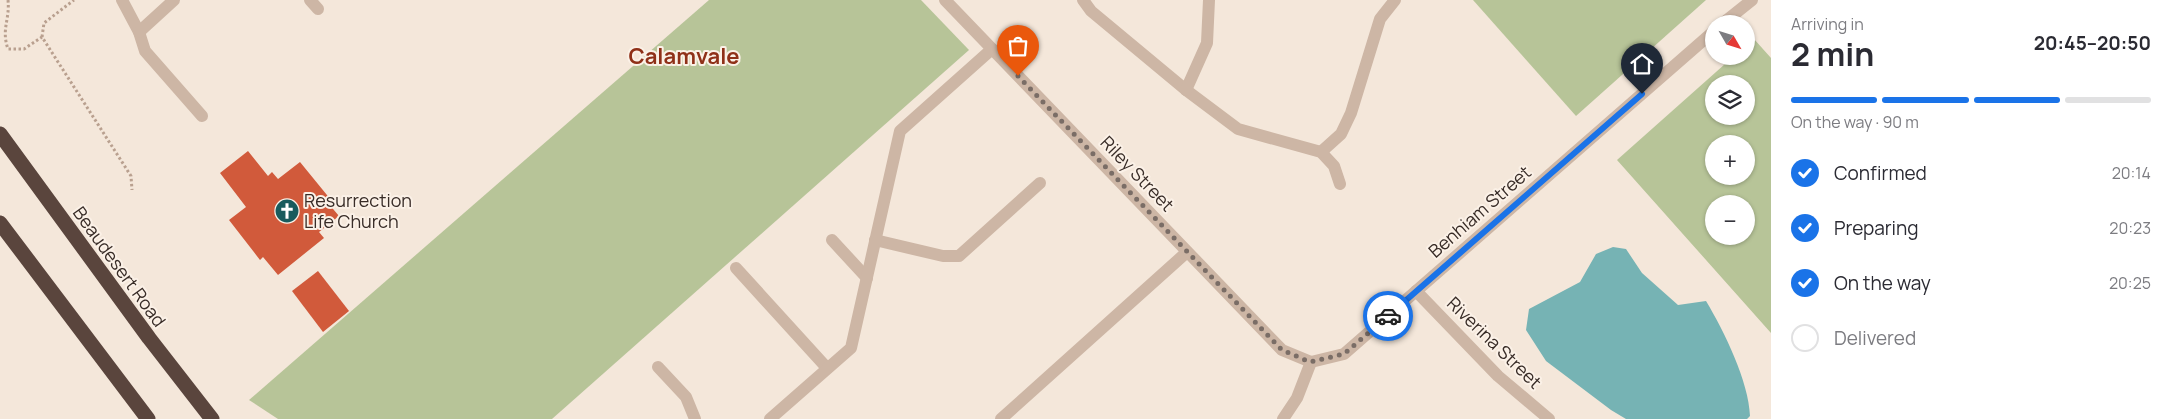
<!DOCTYPE html>
<html lang="en">
<head>
<meta charset="utf-8">
<style>
	body { margin:0; font-family:Manrope,sans-serif; background:#f2f2f3; color:#2b2b33; height:100vh; display:flex; flex-direction:column; font-size:19px; white-space:nowrap }
	* { box-sizing:border-box; margin:0 }
	p { font-size:16px; color:#7c7c81 }
	.icon { flex:none; width:28px; height:28px; fill:none; stroke:currentColor; stroke-width:2; stroke-linecap:round; stroke-linejoin:round }
	.map { position:relative; flex:1; overflow:hidden }
	.side { display:flex; flex-direction:column; background:#fff; width:400px }
	.side>* { flex:none }
	.needle { width:32px; rotate:129deg }
	.fabs { position:absolute; left:1705px; top:15px; display:grid; gap:10px }
	.fabs a { display:grid; place-items:center; width:50px; height:50px; border-radius:50%; background:#fff; box-shadow:0 1px 4px #0004; font-size:25px }
	.pin { position:absolute; display:grid; place-items:center; width:42px; height:42px; color:#fff; margin:-51px -21px; border-radius:50% 50% 50% 0; rotate:-45deg; box-shadow:0 0 5px #0007 }
	.pin .icon { rotate:45deg }
	.courier { position:absolute; display:grid; place-items:center; width:50px; height:50px; margin:-25px; border:4px solid #1a73e8; border-radius:50%; background:#fff; color:#222; box-shadow:0 1px 6px #0007 }
	.headline em { font-style:normal; font-weight:700 }
	.headline div { display:flex; flex-direction:column-reverse }
	.headline { display:flex; align-items:center; justify-content:space-between; height:85px; padding:0 20px }
	h1 { font-size:32px; font-weight:700; line-height:38px }
	.bar { display:grid; grid-template-columns:repeat(4,1fr); gap:8px 5px; align-content:center; height:60px; padding:0 20px }
	.bar i { height:6px; border-radius:4px; background:#e1e1e2 }
	.bar .current { background:#1a73e8 }
	.bar p { grid-column:span 4 }
	ol { padding:0 20px; list-style:none }
	li { display:flex; align-items:center; gap:15px; height:55px }
	li p { margin-inline-start:auto }
	li .icon { padding:5px; border-radius:50%; background:#1a73e8; color:#fff; stroke-width:4 }
	li:last-child { color:#7c7c81 }
	li i { width:28px; height:28px; border:2px solid #e1e1e2; border-radius:50% }
	main { display:flex; flex:1; min-height:0 }
	.map>svg:first-child { display:block }
	.green { fill:#b7c498; fill-rule:evenodd }
	.water { fill:#76b3b4 }
	.building { fill:#d15a3b }
	.lines { fill:none; stroke-linecap:round; stroke-linejoin:round }
	.path { stroke:#b9a08f; stroke-width:3; stroke-dasharray:2.5 2.5; stroke-linecap:butt }
	.minor { stroke:#cdb6a5; stroke-width:12 }
	.highway { stroke:#5a453d; stroke-width:15 }
	.done { stroke:#7a6d66; stroke-width:5; stroke-dasharray:0 9 }
	.route { stroke:#1a73e8; stroke-width:6 }
	.labels { text-anchor:middle; stroke-width:4; stroke-linejoin:round; paint-order:stroke }
	.street-label { font-size:18px; fill:#382c27; stroke:#fbf1e7 }
	.poi-label { font-size:18px; fill:#382c27; stroke:#fbf1e7; text-anchor:start }
	.district-label { font-size:22px; font-weight:bold; fill:#8f3018; stroke:#fbf1e7 }
</style>
</head>
<body>
<main>
<div class="map">
<svg width="1771" height="419" viewBox="0 0 1771 419">
	<rect width="100%" height="100%" fill="#f4e7da"/>
	<!-- green -->
	<g class="green">
		<polygon points="709,0 921,0 969,50 552,419 278,419 249,400"/>
		<polygon points="1473,0 1706,0 1576,116"/>
		<path d="M 1754,39 L 1771,58 L 1771,333 L 1617,160 L 1734,56 L 1746,56 L 1746,45 ZM 1714,84 L 1746,84 L 1746,116 L 1714,116 ZM 1714,144 L 1746,144 L 1746,176 L 1714,176 ZM 1714,204 L 1746,204 L 1746,236 L 1714,236 Z"/>
	</g>
	<!-- water -->
	<path class="water" d="M 1613,247 L 1626,249 L 1642,273 L 1678,305 L 1706,301 C 1724,331 1749,382 1750,416 L 1747,419 L 1626,419 L 1611,410 L 1546,361 L 1526,330 L 1529,309 L 1580,282 L 1596,254 Z"/>
	<!-- building -->
	<g class="building">
		<polygon points="248,151 268,176 272,172 278,179 300,162 331,200 328,203 339,216 319,232 324,238 278,275 263,257 260,260 229,220 246,207 220,173"/>
		<polygon points="318,271 349,311 323,332 292,291"/>
	</g>
	<g class="lines">
		<!-- path -->
		<g class="path">
			<path d="M 8,0 C 10,20 1,29 8,49 L 24,49 L 42,37 L 131,176 L 132,190"/>
			<polyline points="42,37 44,23 74,0"/>
		</g>
		<!-- minor -->
		<g class="minor">
			<polyline points="122,0 139,32 145,51 202,116"/>
			<polyline points="310,0 318,9"/>
			<polyline points="945,0 1282,350 1311,362"/>
			<polyline points="1083,0 1091,11 1186,90 1238,129 1321,152 1334,166 1340,184"/>
			<polyline points="1722,24 1752,0"/>
			<polyline points="139,32 174,0"/>
			<polyline points="1186,90 1207,43 1209,0"/>
			<polyline points="1321,152 1341,134 1351,113 1380,19 1395,0"/>
			<polyline points="832,240 867,278"/>
			<polyline points="875,240 943,256 959,256 1040,183"/>
			<polyline points="736,268 827,368"/>
			<polyline points="1416,291 1498,376 1549,419"/>
			<polyline points="658,367 686,397 695,419"/>
			<polyline points="770,419 851,348 900,131 992,49"/>
			<polyline points="1001,419 1187,252"/>
			<polyline points="1283,419 1297,398 1311,362 1344,354 1714,31"/>
		</g>
		<!-- highway -->
		<g class="highway">
			<polyline points="0,134 149,338 212,419"/>
			<polyline points="0,223 148,419"/>
		</g>
	</g>
	<g class="lines">
		<!-- done -->
		<polyline class="done" points="1018,76 1282,350 1310,362 1344,354 1388,316"/>
		<!-- route -->
		<polyline class="route" points="1388,316 1642,94"/>
	</g>
	<!-- icons -->
	<defs>
		<symbol id="church-disc" viewBox="-11 -11 22 22"><circle r="9.5" fill="#185b5d" stroke="#fbf1e7"/><path d="M-1.2-6h2.4v3.5h3.3v2.4h-3.3V6h-2.4V-.1h-3.3v-2.4h3.3Z" fill="#fff"/></symbol>
	</defs>
	<g fill-rule="evenodd">
		<use href="#church-disc" x="273" y="197" width="28" height="28"/>
	</g>
	<g class="labels">
		<!-- street labels -->
		<g class="street-label">
			<text transform="translate(1137 174) rotate(46)" y="6">Riley Street</text>
			<text transform="translate(1480 212) rotate(-41)" y="6">Benhiam Street</text>
			<text transform="translate(119 267) rotate(54)" y="6">Beaudesert Road</text>
			<text transform="translate(1494 343) rotate(44)" y="6">Riverina Street</text>
		</g>
		<!-- poi labels -->
		<g class="poi-label">
			<text x="304" y="207">Resurrection<tspan x="304" dy="21">Life Church</tspan></text>
		</g>
		<!-- district labels -->
		<g class="district-label">
			<text x="684" y="64">Calamvale</text>
		</g>
	</g>
</svg>
<div class="fabs">
<a><svg class="needle" viewBox="-14 -14 28 28"><path d="M0-13l5 13h-10z" fill="#e53935"/><path d="M0 13l5-13h-10z" fill="#7c7c81"/></svg></a>
<a><svg class="icon" aria-label="layers" viewBox="0 0 24 24"><path d="M12 4l9 5-9 5-9-5zM3 14l9 5 9-5"/></svg></a>
<a>+</a>
<a>−</a>
</div>
<div class="pin" style="left:1018px;top:76px;background:#ea580c"><svg class="icon" aria-label="bag" viewBox="0 0 24 24"><path d="M5 8h14l-1 12H6zM9 8a3 3 0 0 1 6 0"/></svg></div>
<div class="pin" style="left:1642px;top:94px;background:#1f2937"><svg class="icon" aria-label="home" viewBox="0 0 24 24"><path d="M3 11l9-7 9 7M6 9v11h12V9"/></svg></div>
<div class="courier" style="left:1388px;top:316px"><svg class="icon" aria-label="car" viewBox="0 0 24 24"><path d="M5 17H2v-5l4-1 3-4h7l3 4 3 1v5h-3M9 17h6M6 11h13"/><circle cx="7" cy="17" r="2"/><circle cx="17" cy="17" r="2"/></svg></div>
</div>
<section class="side">
<div class="headline"><div><h1>2 min</h1><p>Arriving in</p></div><em>20:45–20:50</em></div>
<div class="bar"><i class="current"></i><i class="current"></i><i class="current"></i><i></i><p>On the way · 90 m</p></div>
<ol>
<li><svg class="icon" aria-label="check" viewBox="0 0 24 24"><path d="M5 12l5 5 9-10"/></svg>Confirmed<p>20:14</p></li>
<li><svg class="icon" aria-label="check" viewBox="0 0 24 24"><path d="M5 12l5 5 9-10"/></svg>Preparing<p>20:23</p></li>
<li><svg class="icon" aria-label="check" viewBox="0 0 24 24"><path d="M5 12l5 5 9-10"/></svg>On the way<p>20:25</p></li>
<li><i></i>Delivered</li>
</ol>
</section>
</main>
</body>
</html>
